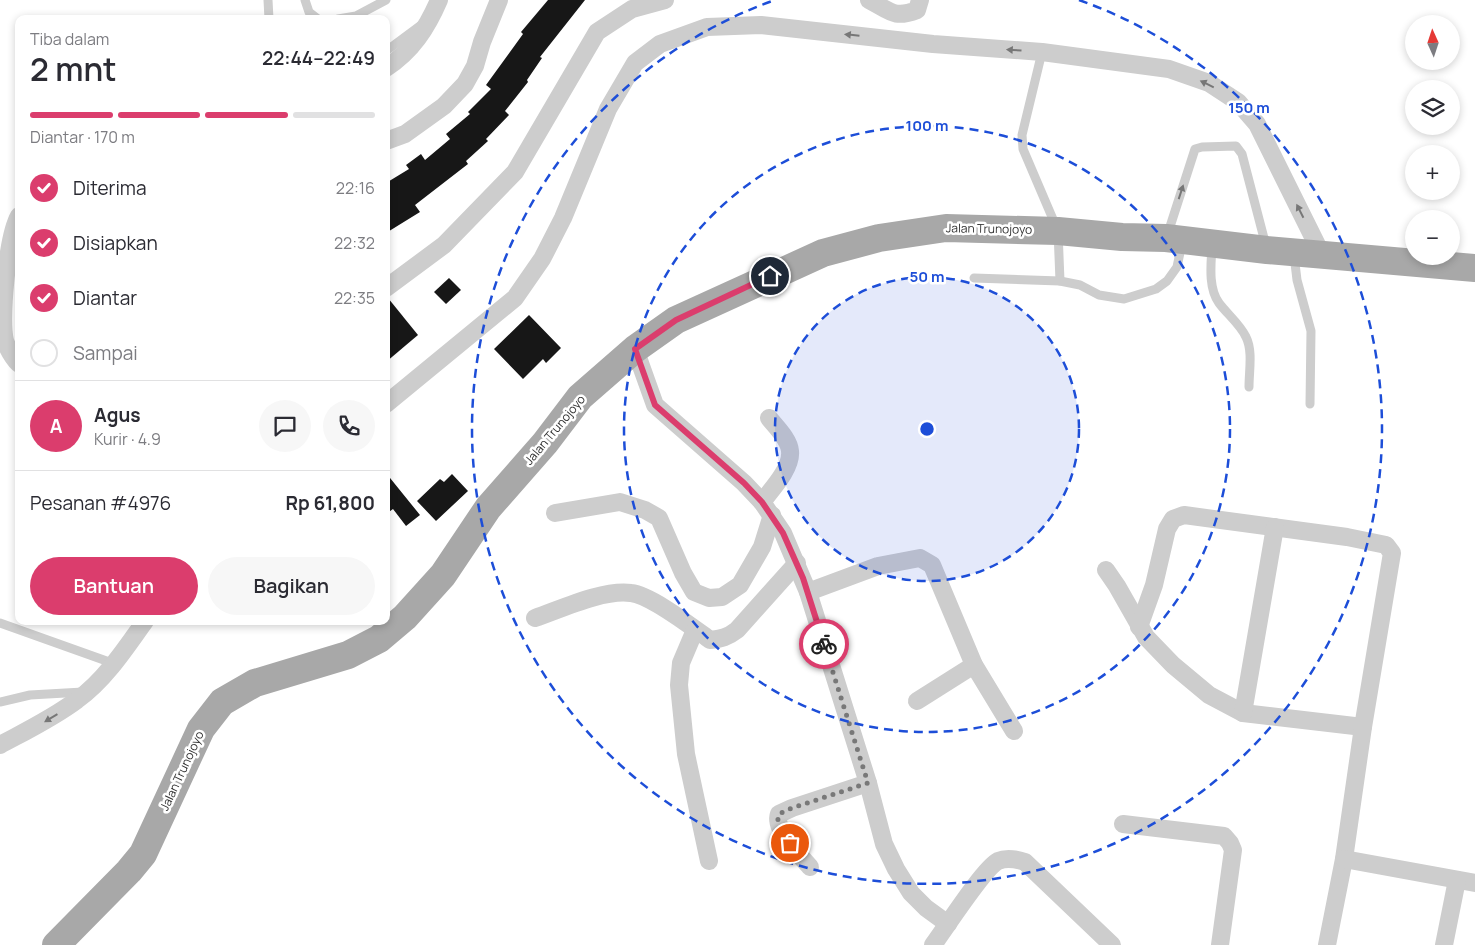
<!DOCTYPE html>
<html lang="id">
<head>
<meta charset="utf-8">
<style>
	body { margin:0; font-family:Manrope,sans-serif; background:#f7f7f7; color:#2b2b33; height:100vh; display:flex; flex-direction:column; font-size:19px; white-space:nowrap }
	* { box-sizing:border-box; margin:0 }
	p { font-size:16px; color:#7c7c81 }
	.icon { flex:none; width:28px; height:28px; fill:none; stroke:currentColor; stroke-width:2; stroke-linecap:round; stroke-linejoin:round }
	.map { position:relative; flex:1; overflow:hidden }
	.side { position:absolute; left:15px; top:15px; width:375px; height:610px; display:flex; flex-direction:column; background:#fff; border-radius:10px; box-shadow:0 2px 8px #0003 }
	.side>* { flex:none }
	.needle { width:32px; rotate:357deg }
	.controls { position:absolute; left:1405px; top:15px; display:grid; gap:10px }
	.controls a { display:grid; place-items:center; width:55px; height:55px; border-radius:50%; background:#fff; box-shadow:0 2px 8px #0003; font-size:25px }
	.pin { position:absolute; display:grid; place-items:center; width:42px; height:42px; color:#fff; margin:-21px; border:2px solid #fff; border-radius:50%; box-shadow:0 1px 5px #0007 }
	.courier { position:absolute; display:grid; place-items:center; width:50px; height:50px; margin:-25px; border:4px solid #db3d6d; border-radius:50%; background:#fff; color:#222; box-shadow:0 1px 6px #0007 }
	.headline em { font-style:normal; font-weight:600 }
	.headline div { display:flex; flex-direction:column-reverse }
	.headline { display:flex; align-items:center; justify-content:space-between; height:85px; padding:0 15px }
	h1 { font-size:32px; font-weight:600; line-height:38px }
	.bar { display:grid; grid-template-columns:repeat(4,1fr); gap:8px 5px; align-content:center; height:60px; padding:0 15px }
	.bar i { height:6px; border-radius:4px; background:#e1e1e2 }
	.bar .active { background:#db3d6d }
	.bar p { grid-column:span 4 }
	.line { display:flex; align-items:center; gap:12px; padding:0 15px; border-top:1px solid #e1e1e2 }
	.line div { flex:1 }
	.round { display:grid; place-items:center; flex:none; width:52px; height:52px; border-radius:26px; background:#f7f7f7 }
	ol { padding:0 15px; list-style:none }
	li { display:flex; align-items:center; gap:15px; height:55px }
	li p { margin-inline-start:auto }
	li .icon { padding:5px; border-radius:50%; background:#db3d6d; color:#fff; stroke-width:4 }
	li:last-child { color:#7c7c81 }
	li i { width:28px; height:28px; border:2px solid #e1e1e2; border-radius:50% }
	.primary-button { display:flex; gap:10px; margin-top:auto; padding:10px 15px }
	.primary-button a { flex:1; height:58px; border-radius:30px; background:#db3d6d; color:#fff; font-size:20px; font-weight:600; line-height:58px; text-align:center }
	.primary-button a+a { background:#f7f7f7; color:#2b2b33 }
	.map>svg:first-child { display:block }
	.building { fill:#171717 }
	.lines { fill:none; stroke-linecap:round; stroke-linejoin:round }
	.service { stroke:#cdcdcd; stroke-width:9 }
	.minor { stroke:#cdcdcd; stroke-width:18 }
	.primary { stroke:#a8a8a8; stroke-width:28 }
	.oneway { fill:#777 }
	.done { stroke:#787878; stroke-width:5; stroke-dasharray:0 9 }
	.route { stroke:#db3d6d; stroke-width:6 }
	.ring { fill:none; stroke:#1d4ed8; stroke-width:2.5; stroke-dasharray:9 6 }
	.labels { text-anchor:middle; stroke-width:5; stroke-linejoin:round; paint-order:stroke }
	.street-label { font-size:12px; fill:#303030; stroke:#fff }
	.centre { fill:#1d4ed8; stroke:#fff; stroke-width:2.5 }
	.ring-label { font-size:15px; text-anchor:middle; font-weight:bold; fill:#1d4ed8; stroke:#fff; stroke-width:5; stroke-linejoin:round; paint-order:stroke }
</style>
</head>
<body>
<div class="map">
<svg width="1475" height="945" viewBox="0 0 1475 945">
	<rect width="100%" height="100%" fill="#fff"/>
	<!-- building -->
	<g class="building">
		<polygon points="548,0 585,0 540,57 542,58 527,80 528,82 505,111 509,115 486,139 488,141 466,161 468,164 415,205 420,212 386,233 386,183 409,169 406,165 421,154 425,160 450,139 446,134 470,114 468,112 491,89 486,85 523,34 521,32"/>
		<polygon points="449,278 461,290 446,304 434,292"/>
		<polygon points="386,298 388,298 418,335 386,362"/>
		<polygon points="529,315 561,348 546,363 543,359 523,379 494,349"/>
		<polygon points="386,473 420,515 406,526 393,509 386,514"/>
		<polygon points="452,474 468,491 436,521 417,501 440,479 444,482"/>
	</g>
	<g class="lines">
		<!-- service -->
		<g class="service">
			<polyline points="268,0 269,19"/>
			<polyline points="305,0 309,12 318,19"/>
			<polyline points="338,19 356,16 386,0"/>
			<polyline points="386,51 421,25"/>
			<polyline points="1042,52 1022,135 1023,149 1058,231 1060,281"/>
			<polyline points="1167,236 1195,149 1202,147 1236,146 1242,154 1266,246"/>
			<path d="M 1212,246 C 1211,264 1208,288 1219,303 C 1227,314 1240,324 1246,337 C 1253,351 1249,371 1249,387"/>
			<polyline points="1294,255 1297,280 1311,331 1310,404"/>
			<polyline points="974,278 1060,281 1080,285 1099,295 1124,299 1156,289 1167,281 1177,267 1182,243"/>
			<polyline points="0,623 115,664"/>
			<polyline points="0,702 30,695 83,692"/>
		</g>
		<!-- minor -->
		<g class="minor">
			<path d="M 869,0 C 890,11 894,19 917,10 L 920,0"/>
			<path d="M 386,68 C 412,51 427,28 439,0"/>
			<polyline points="386,141 405,134 444,106 465,84 475,66 482,42 499,0"/>
			<path d="M 19,216 C 7,237 0,319 5,341 C 8,349 13,358 19,364"/>
			<polyline points="386,288 444,245 515,172 597,32 632,9 665,0"/>
			<polyline points="635,349 655,405 744,483 762,502 783,533 808,592 868,783 884,844 896,869 911,893 926,908 948,924"/>
			<polyline points="386,404 515,298 542,259 563,218 608,109 635,63 660,44 707,27 761,25 933,44 1042,52 1169,69 1209,83 1238,102 1257,124 1322,255"/>
			<path d="M 762,502 C 772,489 792,468 790,451 C 789,439 776,427 769,418"/>
			<polyline points="555,513 620,502 645,510 659,518 683,573 694,592 709,598 722,597 740,585 762,547 772,515"/>
			<polyline points="1106,570 1117,586 1146,637 1173,665 1209,695 1243,713 1363,727"/>
			<polyline points="808,592 878,566 920,558 932,565 974,665 1014,731"/>
			<path d="M 535,618 C 561,609 604,589 631,593 C 651,595 692,627 710,640 C 721,639 728,637 737,630 L 797,563"/>
			<polyline points="1139,627 1154,585 1167,529 1173,519 1184,515 1347,537 1386,545 1392,553 1363,727 1344,859 1327,945"/>
			<polyline points="695,630 681,663 679,685 686,754 709,861"/>
			<polyline points="917,701 974,665"/>
			<polyline points="1243,713 1275,527"/>
			<path d="M 0,745 C 26,731 53,718 77,700 C 104,681 126,648 145,621"/>
			<polyline points="1123,824 1224,836 1230,843 1233,850 1220,945"/>
			<polyline points="1344,859 1475,883"/>
			<path d="M 810,867 C 800,855 773,830 779,814 L 792,808 L 868,783"/>
			<path d="M 933,945 C 945,929 984,868 998,861 C 1007,857 1016,859 1025,862 L 1112,945"/>
			<polyline points="1444,945 1457,880"/>
		</g>
		<!-- primary -->
		<polyline class="primary" points="56,945 129,871 143,854 201,729 222,702 255,683 348,655 379,639 405,617 443,575 488,508 545,443 580,397 635,349 676,320 823,253 879,238 946,228 1058,231 1122,237 1166,238 1267,250 1475,268"/>
	</g>
	<!-- one-way arrows -->
	<defs><path id="oneway-solid" d="M-6-.8H1V-3.2L6.5 0L1 3.2V.8H-6Z" transform="scale(1.25)"/></defs>
	<g class="oneway">
		<use href="#oneway-solid" transform="translate(852 35) rotate(-174)"/>
		<use href="#oneway-solid" transform="translate(1014 50) rotate(-176)"/>
		<use href="#oneway-solid" transform="translate(1207 84) rotate(-154)"/>
		<use href="#oneway-solid" transform="translate(1181 192) rotate(-72)"/>
		<use href="#oneway-solid" transform="translate(1300 211) rotate(-117)"/>
		<use href="#oneway-solid" transform="translate(51 718) rotate(149)"/>
	</g>
	<g class="lines">
		<!-- done -->
		<path class="done" d="M 790,843 C 783,834 775,826 779,814 L 792,808 L 868,783 L 824,644"/>
		<!-- route -->
		<polyline class="route" points="770,276 676,320 635,349 655,405 744,483 762,502 783,533 803,578 824,644"/>
	</g>
	<!-- distance rings -->
	<circle cx="927" cy="429" r="152" fill="#1d4ed8" fill-opacity=".12"/>
	<g class="ring">
		<circle cx="927" cy="429" r="152"/>
		<circle cx="927" cy="429" r="303"/>
		<path d="M1079 0A455 455 0 1 1 775 0"/>
	</g>
	<g class="labels">
		<!-- street labels -->
		<g class="street-label">
			<text transform="translate(989 229) rotate(1)" y="4">Jalan Trunojoyo</text>
			<text transform="translate(555 430) rotate(-50)" y="4">Jalan Trunojoyo</text>
			<text transform="translate(182 771) rotate(-65)" y="4">Jalan Trunojoyo</text>
		</g>
	</g>
	<circle cx="927" cy="429" r="8" class="centre"/>
	<g class="ring-label">
		<text x="1249" y="113">150 m</text>
		<text x="927" y="131">100 m</text>
		<text x="927" y="282">50 m</text>
	</g>
</svg>
<div class="controls">
<a><svg class="needle" viewBox="-14 -14 28 28"><path d="M0-13l5 13h-10z" fill="#e53935"/><path d="M0 13l5-13h-10z" fill="#7c7c81"/></svg></a>
<a><svg class="icon" aria-label="layers" viewBox="0 0 24 24"><path d="M12 4l9 5-9 5-9-5zM3 14l9 5 9-5"/></svg></a>
<a>+</a>
<a>−</a>
</div>
<div class="pin" style="left:790px;top:843px;background:#ea580c"><svg class="icon" aria-label="bag" viewBox="0 0 24 24"><path d="M5 8h14l-1 12H6zM9 8a3 3 0 0 1 6 0"/></svg></div>
<div class="pin" style="left:770px;top:276px;background:#1f2937"><svg class="icon" aria-label="home" viewBox="0 0 24 24"><path d="M3 11l9-7 9 7M6 9v11h12V9"/></svg></div>
<div class="courier" style="left:824px;top:644px"><svg class="icon" aria-label="bike" viewBox="0 0 24 24"><circle cx="6" cy="16" r="4"/><circle cx="18" cy="16" r="4"/><path d="M6 16l4-8h5l3 8M10 8l3 8H6M13 5h3"/></svg></div>
<section class="side">
<div class="headline"><div><h1>2 mnt</h1><p>Tiba dalam</p></div><em>22:44–22:49</em></div>
<div class="bar"><i class="active"></i><i class="active"></i><i class="active"></i><i></i><p>Diantar · 170 m</p></div>
<ol>
<li><svg class="icon" aria-label="check" viewBox="0 0 24 24"><path d="M5 12l5 5 9-10"/></svg>Diterima<p>22:16</p></li>
<li><svg class="icon" aria-label="check" viewBox="0 0 24 24"><path d="M5 12l5 5 9-10"/></svg>Disiapkan<p>22:32</p></li>
<li><svg class="icon" aria-label="check" viewBox="0 0 24 24"><path d="M5 12l5 5 9-10"/></svg>Diantar<p>22:35</p></li>
<li><i></i>Sampai</li>
</ol>
<div class="line" style="height:90px"><b class="round" style="background:#db3d6d;color:#fff">A</b><div><b>Agus</b><p>Kurir · 4.9</p></div><a class="round"><svg class="icon" aria-label="chat" viewBox="0 0 24 24"><path d="M4 5h16v11H9l-5 4z"/></svg></a><a class="round"><svg class="icon" aria-label="phone" viewBox="0 0 24 24"><path d="M5 4h4l2 5-3 2q2 4 5 5l2-3 5 2v4C11 20 4 13 5 4z"/></svg></a></div>
<div class="line" style="height:65px"><div>Pesanan #4976</div><b>Rp 61,800</b></div>
<div class="primary-button"><a>Bantuan</a><a>Bagikan</a></div>
</section>
</div>
</body>
</html>
